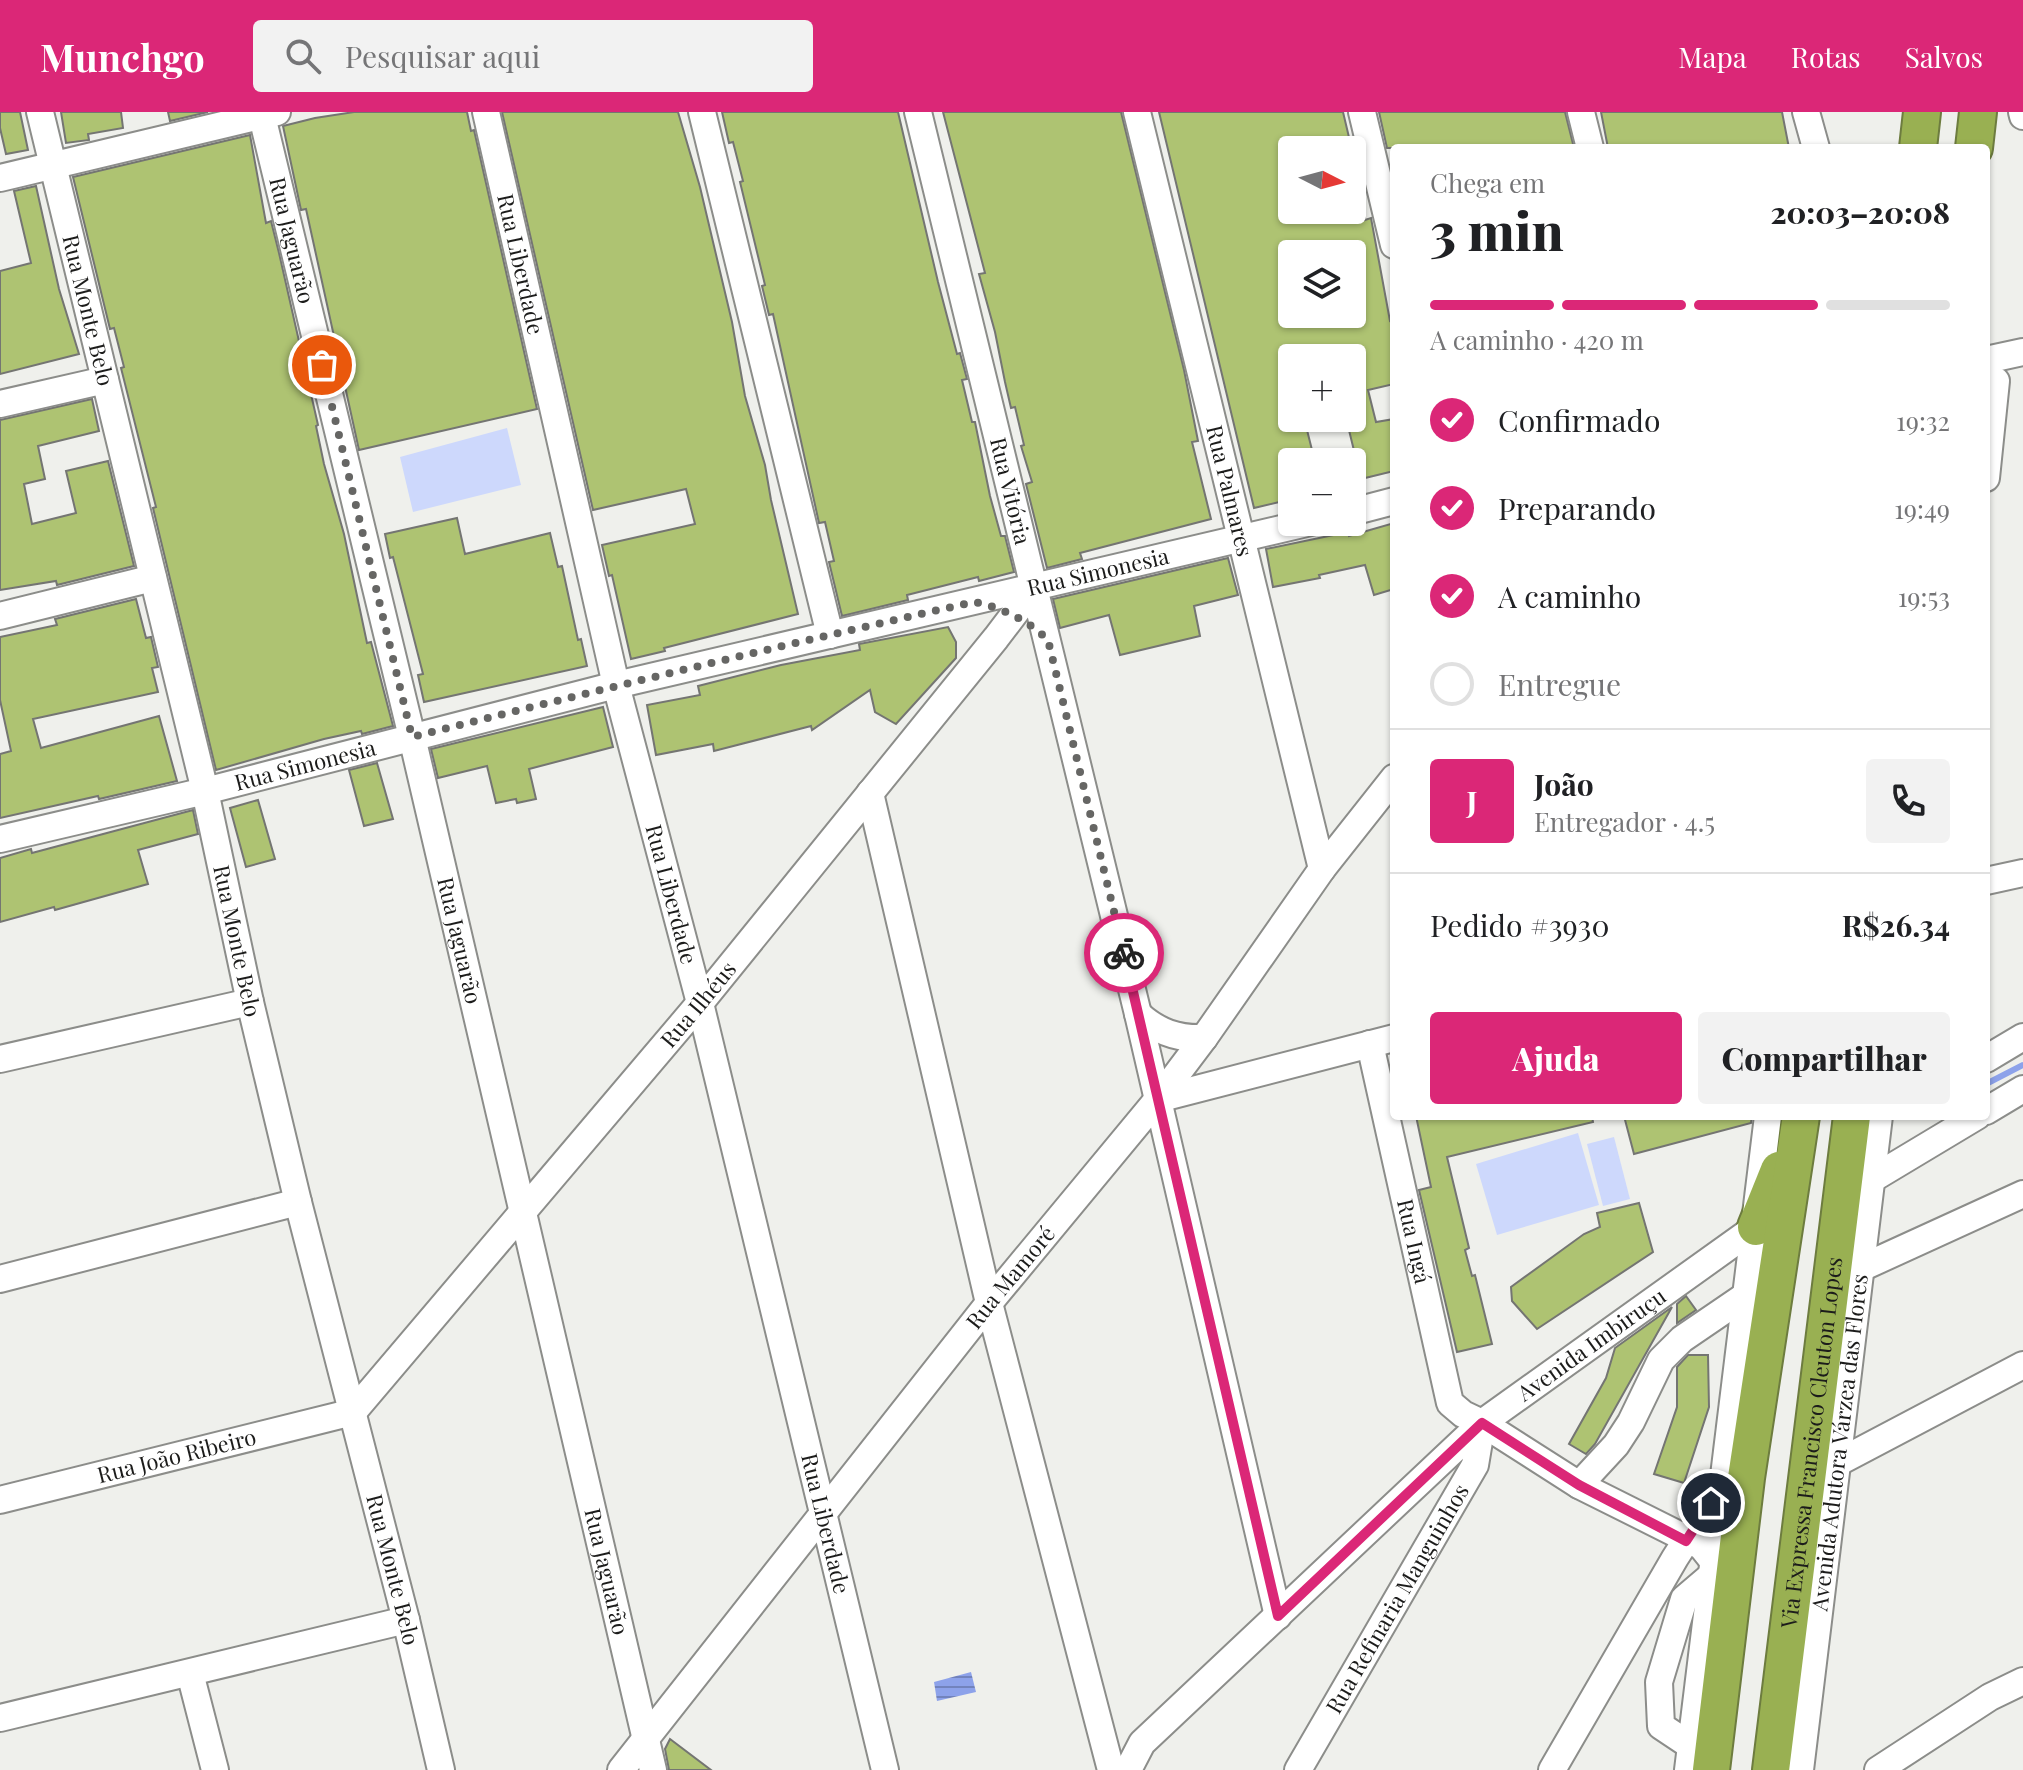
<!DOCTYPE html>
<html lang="pt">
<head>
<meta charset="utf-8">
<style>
	body { margin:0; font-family:"Playfair Display",serif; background:#f2f2f2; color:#202124; height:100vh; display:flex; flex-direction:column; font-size:30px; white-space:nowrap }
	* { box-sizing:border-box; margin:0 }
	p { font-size:26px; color:#757577 }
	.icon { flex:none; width:44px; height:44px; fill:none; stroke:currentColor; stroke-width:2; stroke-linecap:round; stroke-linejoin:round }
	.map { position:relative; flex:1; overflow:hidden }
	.side { position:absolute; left:1390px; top:32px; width:600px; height:976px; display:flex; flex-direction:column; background:#fff; border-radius:8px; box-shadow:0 2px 6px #0004 }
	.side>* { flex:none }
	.needle { width:52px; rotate:96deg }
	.fabs { position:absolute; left:1278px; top:24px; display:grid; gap:16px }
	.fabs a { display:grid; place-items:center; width:88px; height:88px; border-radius:8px; background:#fff; box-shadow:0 2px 6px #0004; font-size:40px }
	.pin { position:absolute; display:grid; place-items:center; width:68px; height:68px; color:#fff; margin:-34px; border:4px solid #fff; border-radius:50%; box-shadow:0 2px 8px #0007 }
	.courier { position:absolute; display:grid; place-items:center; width:80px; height:80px; margin:-40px; border:6px solid #db2777; border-radius:50%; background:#fff; color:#222; box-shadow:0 2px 10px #0007 }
	.headline em { font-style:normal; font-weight:800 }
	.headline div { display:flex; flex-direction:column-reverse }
	.headline { display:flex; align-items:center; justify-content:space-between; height:136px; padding:0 40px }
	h1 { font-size:52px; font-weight:800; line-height:60px }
	.bar { display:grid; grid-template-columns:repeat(4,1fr); gap:12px 8px; align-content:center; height:96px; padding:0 40px }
	.bar i { height:10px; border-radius:6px; background:#e0e0e0 }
	.bar .current { background:#db2777 }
	.bar p { grid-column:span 4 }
	.line { display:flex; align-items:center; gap:20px; padding:0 40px; border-top:2px solid #e0e0e0 }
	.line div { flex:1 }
	.round { display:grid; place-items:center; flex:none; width:84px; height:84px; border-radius:8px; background:#f2f2f2 }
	ol { padding:0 40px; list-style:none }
	li { display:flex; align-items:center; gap:24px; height:88px }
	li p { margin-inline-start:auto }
	li .icon { padding:8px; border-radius:50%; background:#db2777; color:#fff; stroke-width:4 }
	li:last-child { color:#757577 }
	li i { width:44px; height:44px; border:4px solid #e0e0e0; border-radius:50% }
	.button { display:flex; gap:16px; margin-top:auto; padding:16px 40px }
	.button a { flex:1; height:92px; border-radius:8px; background:#db2777; color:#fff; font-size:32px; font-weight:800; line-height:92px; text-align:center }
	.button a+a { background:#f2f2f2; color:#202124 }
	header { display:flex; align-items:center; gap:48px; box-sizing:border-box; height:112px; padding:0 40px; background:#db2777; color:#fff }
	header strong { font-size:38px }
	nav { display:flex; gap:44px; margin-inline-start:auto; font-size:28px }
	.search { width:560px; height:72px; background:#f2f2f2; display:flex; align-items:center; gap:20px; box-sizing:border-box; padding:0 28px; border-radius:8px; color:#757577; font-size:30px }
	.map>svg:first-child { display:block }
	.pitch { fill:#cdd8fc }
	.water { fill:url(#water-rules) }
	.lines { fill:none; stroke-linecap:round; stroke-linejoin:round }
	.stream { stroke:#8da2ea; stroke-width:6 }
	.building { fill:#aec372; stroke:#747572; stroke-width:2; fill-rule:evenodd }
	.minor-casing { stroke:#8c8d8a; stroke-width:30 }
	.highway-casing { stroke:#6d7c3f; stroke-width:40 }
	.minor { stroke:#fff; stroke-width:26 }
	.highway { stroke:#99b052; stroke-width:36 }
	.done { stroke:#666664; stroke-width:8; stroke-dasharray:0 14.4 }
	.route { stroke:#db2777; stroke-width:10 }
	.labels { text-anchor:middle; stroke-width:6; stroke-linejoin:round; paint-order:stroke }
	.street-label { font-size:22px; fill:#1c1c1b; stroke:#fcfdf9 }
</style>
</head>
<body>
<header>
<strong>Munchgo</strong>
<div class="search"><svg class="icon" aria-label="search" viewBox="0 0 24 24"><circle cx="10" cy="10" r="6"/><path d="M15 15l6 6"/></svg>Pesquisar aqui</div>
<nav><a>Mapa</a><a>Rotas</a><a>Salvos</a></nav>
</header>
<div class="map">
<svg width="2023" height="1658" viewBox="0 0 2023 1658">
	<defs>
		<pattern id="water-rules" width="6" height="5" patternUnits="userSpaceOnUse" patternTransform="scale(2)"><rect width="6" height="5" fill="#8da2ea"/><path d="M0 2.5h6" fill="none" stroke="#7283bd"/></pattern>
	</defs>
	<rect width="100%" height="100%" fill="#eff0ec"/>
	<!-- pitch -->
	<g class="pitch">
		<polygon points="507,316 521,373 413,400 400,345"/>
		<polygon points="1578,1021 1599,1093 1497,1123 1476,1052"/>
		<polygon points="1614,1025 1630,1087 1603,1094 1587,1032"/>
	</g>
	<!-- water -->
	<polygon class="water" points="971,1560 976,1580 937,1589 934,1570"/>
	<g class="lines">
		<!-- stream -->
		<polyline class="stream" points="1986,972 2023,953"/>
	</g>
	<!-- building -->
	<g class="building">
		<polygon points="0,0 20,0 28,38 6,42 0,16"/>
		<polygon points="61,0 121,0 123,16 88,22 89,28 66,31"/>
		<polygon points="168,0 208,0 170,9"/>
		<polygon points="354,0 467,0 471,19 474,18 537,297 359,338 306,97 301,98 283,14 315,6"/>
		<polygon points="502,0 678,0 700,75 732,210 745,284 765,353 771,388 798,502 664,536 665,539 631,547 612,463 609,464 602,433 695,412 686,377 593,398"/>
		<polygon points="722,0 898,0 938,170 957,242 960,241 967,267 962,268 972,310 975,310 990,384 1001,424 1005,424 1014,460 979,469 978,465 907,483 908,488 842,504 829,450 834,449 825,410 819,411 773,202 769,203 762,174 765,173 740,70 743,69 733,30 729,31"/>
		<polygon points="943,0 1121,0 1184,258 1198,329 1192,330 1211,407 1080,441 1082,447 1047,456 1026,372 1032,370 1021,334 1024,333 1015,295 1011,296 1005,270 995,220 979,162 985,161"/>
		<path d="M 1159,0 L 1343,0 L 1352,38 L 1292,38 L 1292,98 L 1363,98 L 1365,108 L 1371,106 L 1390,209 L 1394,208 L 1394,272 L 1368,278 L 1376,310 L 1394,307 L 1394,359 L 1361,367 L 1346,306 L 1352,306 L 1352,246 L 1292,246 L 1292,306 L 1304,306 L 1315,350 L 1292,350 L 1292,387 L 1254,396 ZM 1292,142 L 1352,142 L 1352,202 L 1292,202 L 1292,190 L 1284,157 L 1285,153 L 1292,152 Z"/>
		<polygon points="1379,0 1565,0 1574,36 1387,36"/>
		<polygon points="1601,0 1782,0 1789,36 1608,36"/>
		<polygon points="250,23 266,111 271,109 279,141 318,313 316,314 324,352 344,422 367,531 371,530 393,614 362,622 361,619 324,627 216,658 153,396 156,395 121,256 124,255 114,216 110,217 73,65"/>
		<polygon points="36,74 59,177 79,242 0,262 0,159 31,151 14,79"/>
		<polygon points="92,287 99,319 38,334 45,367 24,372 32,412 76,401 66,359 108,349 134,454 57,473 56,469 0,478 0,308"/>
		<polygon points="457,406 465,442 550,421 558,455 562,454 578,528 581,527 587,554 424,590 418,563 423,562 393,445 390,446 385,422"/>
		<polygon points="1394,411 1394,477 1374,483 1365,453 1319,463 1320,466 1273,475 1266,437 1348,420 1349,424"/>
		<polygon points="1228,446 1238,483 1194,494 1200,524 1120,543 1109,503 1060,516 1053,487"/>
		<polygon points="136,487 146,526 151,525 158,555 152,556 158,580 33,607 41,636 159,604 177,669 99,687 98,684 0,706 0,642 11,639 0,588 0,525 57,513 55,507"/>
		<polygon points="948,515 956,530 956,546 896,612 875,600 870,578 812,618 811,614 714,639 713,632 656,643 647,593 700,583 698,574 781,553 860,538 859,532"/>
		<polygon points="603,595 613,635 529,657 536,687 517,691 516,687 496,691 487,654 438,666 431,637"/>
		<polygon points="377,651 393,707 364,714 349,658"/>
		<polygon points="258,688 275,747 246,755 230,696"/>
		<polygon points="193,698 198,722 138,738 148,772 55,798 54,795 0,810 0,746 31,737 32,741"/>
		<polygon points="1416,1004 1592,1004 1593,1010 1447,1045 1469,1136 1465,1138 1472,1164 1475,1163 1492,1232 1457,1240 1419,1078 1431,1075"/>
		<polygon points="1624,1004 1752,1004 1751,1011 1634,1042"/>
		<polygon points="1639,1091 1653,1140 1537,1217 1512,1189 1511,1175 1584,1122 1600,1115 1597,1101"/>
		<polygon points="1686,1184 1696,1198 1677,1211 1677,1192"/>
		<polygon points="1672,1195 1595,1332 1586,1342 1569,1332 1606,1266 1615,1236"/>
		<polygon points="1688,1243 1708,1243 1709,1295 1684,1371 1654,1362 1677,1295 1677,1255"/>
		<polygon points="670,1627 711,1658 669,1658 665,1637"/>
	</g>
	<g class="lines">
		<defs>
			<g id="minor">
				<path id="s1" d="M 40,0 L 205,679 L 250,890 L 298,1090 L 406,1508 L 441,1658"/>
				<path id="s2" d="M 261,0 L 412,625 L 653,1658"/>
				<path id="s3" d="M 486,0 L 616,573 L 700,891 L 885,1658"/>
				<polyline points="702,0 830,523"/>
				<path id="s4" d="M 918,0 L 1138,902 L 1278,1504"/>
				<path id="s5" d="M 1137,0 L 1322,757"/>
				<polyline points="1362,0 1394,133"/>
				<polyline points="1581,0 1590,36"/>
				<polyline points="1806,0 1816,36"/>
				<polyline points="2022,0 2023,4"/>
				<polyline points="0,66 277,0"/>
				<polyline points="1986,248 2023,240"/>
				<polyline points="0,292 105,268"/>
				<polyline points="1986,366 1996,269"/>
				<polyline points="1352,400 1394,389"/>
				<polyline points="0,504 153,466"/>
				<polyline points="870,681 989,1191 1111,1658"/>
				<path id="s6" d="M 0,727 L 205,679 L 616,573 L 1311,410"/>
				<polyline points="1986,769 2023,761"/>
				<path d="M 1138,902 C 1157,920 1178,927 1204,926"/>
				<path id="s7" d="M 1370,932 L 1450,1291 L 1463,1302 L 1482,1311 L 1579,1373 L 1701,1434 L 1713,1449"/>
				<polyline points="0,947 250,890"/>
				<polyline points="1986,947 2023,925"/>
				<polyline points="1158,987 1394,926"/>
				<polyline points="1986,999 2023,977"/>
				<polyline points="1872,1067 1977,1004"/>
				<polyline points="1861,1156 2023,1082"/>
				<polyline points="0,1167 298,1090"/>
				<polyline points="1839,1350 2023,1253"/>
				<polyline points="1579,1373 1616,1333 1631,1310 1661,1248 1682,1227 1748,1182"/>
				<path id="s8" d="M 0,1388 L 353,1300 L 700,891 L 996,526 L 1034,476"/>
				<polyline points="190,1561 215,1658"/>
				<polyline points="0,1606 406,1508"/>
				<polyline points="1691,1634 1661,1614 1659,1570 1684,1487 1711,1464"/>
				<path id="s9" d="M 621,1658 L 989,1191 L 1158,987 L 1204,926 L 1322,757 L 1394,666"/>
				<path id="s10" d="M 1128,1658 L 1142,1631 L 1482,1311 L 1756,1115"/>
				<path id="s11" d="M 1298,1658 L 1475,1353 L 1482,1311"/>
				<polyline points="1552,1658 1675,1446 1720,1376"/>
				<polyline points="1688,1658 1768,1004"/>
				<path id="s12" d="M 1800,1658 L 1879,1004"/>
				<polyline points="1878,1658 1990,1585 2023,1569"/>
			</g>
			<g id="highway">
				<polyline points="1918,36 1922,0"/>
				<polyline points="1974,36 1978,0"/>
				<polyline points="1756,1115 1779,1058"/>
				<polyline points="1711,1658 1746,1366 1801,1004"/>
				<path id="s13" d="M 1771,1658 L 1852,1004"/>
			</g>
		</defs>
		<!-- minor casing -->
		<use href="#minor" class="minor-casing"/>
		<!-- highway casing -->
		<use href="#highway" class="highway-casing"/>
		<!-- minor -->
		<use href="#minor" class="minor"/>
		<!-- highway -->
		<use href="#highway" class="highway"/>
	</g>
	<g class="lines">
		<!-- done -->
		<path class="done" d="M 322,253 L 412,625 C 599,578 786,532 974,490 C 1001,495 1029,509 1048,528 L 1124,841"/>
		<!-- route -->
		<polyline class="route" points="1124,841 1278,1504 1482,1311 1579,1373 1686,1429 1711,1391"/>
	</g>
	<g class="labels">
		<!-- street labels -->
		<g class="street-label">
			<text dy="8" stroke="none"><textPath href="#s2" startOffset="132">Rua Jaguarão</textPath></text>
			<text dy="8" stroke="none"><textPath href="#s3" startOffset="156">Rua Liberdade</textPath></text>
			<text dy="8" stroke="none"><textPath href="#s1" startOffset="204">Rua Monte Belo</textPath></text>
			<text dy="8" stroke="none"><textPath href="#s4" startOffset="390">Rua Vitória</textPath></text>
			<text dy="8" stroke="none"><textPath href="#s5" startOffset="390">Rua Palmares</textPath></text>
			<text dy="8" stroke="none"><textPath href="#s6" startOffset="1130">Rua Simonesia</textPath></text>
			<text dy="8" stroke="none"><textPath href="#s6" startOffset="314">Rua Simonesia</textPath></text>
			<text dy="8" stroke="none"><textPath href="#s3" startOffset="804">Rua Liberdade</textPath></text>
			<text dy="8" stroke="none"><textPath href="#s2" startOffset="852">Rua Jaguarão</textPath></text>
			<text dy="8" stroke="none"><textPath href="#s1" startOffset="852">Rua Monte Belo</textPath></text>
			<text dy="8" stroke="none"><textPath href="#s8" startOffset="898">Rua Ilhéus</textPath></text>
			<text dy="8" stroke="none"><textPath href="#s7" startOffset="202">Rua Ingá</textPath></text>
			<text dy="8" stroke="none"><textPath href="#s9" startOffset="628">Rua Mamoré</textPath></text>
			<text dy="8" stroke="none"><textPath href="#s10" startOffset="632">Avenida Imbiruçu</textPath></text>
			<text dy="8" stroke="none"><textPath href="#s13" startOffset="330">Via Expressa Francisco Cleuton Lopes</textPath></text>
			<text dy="8" stroke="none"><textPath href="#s12" startOffset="330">Avenida Adutora Várzea das Flores</textPath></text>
			<text dy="8" stroke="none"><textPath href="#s8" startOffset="182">Rua João Ribeiro</textPath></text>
			<text dy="8" stroke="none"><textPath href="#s3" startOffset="1452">Rua Liberdade</textPath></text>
			<text dy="8" stroke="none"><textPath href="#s1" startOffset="1500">Rua Monte Belo</textPath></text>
			<text dy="8" stroke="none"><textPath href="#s2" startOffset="1500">Rua Jaguarão</textPath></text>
			<text dy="8" stroke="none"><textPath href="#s11" startOffset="198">Rua Refinaria Manguinhos</textPath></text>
		</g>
	</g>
</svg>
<div class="fabs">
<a><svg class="needle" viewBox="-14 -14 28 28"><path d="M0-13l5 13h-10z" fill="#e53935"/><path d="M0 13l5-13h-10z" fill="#757577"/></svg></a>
<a><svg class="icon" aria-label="layers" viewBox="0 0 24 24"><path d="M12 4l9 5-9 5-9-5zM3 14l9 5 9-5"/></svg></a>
<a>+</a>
<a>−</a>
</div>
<div class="pin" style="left:322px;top:253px;background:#ea580c"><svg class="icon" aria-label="bag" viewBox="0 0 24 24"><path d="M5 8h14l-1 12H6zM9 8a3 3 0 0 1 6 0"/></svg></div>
<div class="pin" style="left:1711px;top:1391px;background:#1f2937"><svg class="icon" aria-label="home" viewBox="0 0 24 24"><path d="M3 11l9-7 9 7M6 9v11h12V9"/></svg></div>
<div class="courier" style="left:1124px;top:841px"><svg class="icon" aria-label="bike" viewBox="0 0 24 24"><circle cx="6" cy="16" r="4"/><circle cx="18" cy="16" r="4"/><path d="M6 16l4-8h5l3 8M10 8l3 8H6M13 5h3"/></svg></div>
<section class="side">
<div class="headline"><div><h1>3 min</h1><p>Chega em</p></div><em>20:03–20:08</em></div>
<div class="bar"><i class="current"></i><i class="current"></i><i class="current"></i><i></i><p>A caminho · 420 m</p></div>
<ol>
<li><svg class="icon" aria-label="check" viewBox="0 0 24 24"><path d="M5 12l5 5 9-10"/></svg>Confirmado<p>19:32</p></li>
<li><svg class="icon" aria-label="check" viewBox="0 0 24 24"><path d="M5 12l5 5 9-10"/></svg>Preparando<p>19:49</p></li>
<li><svg class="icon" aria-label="check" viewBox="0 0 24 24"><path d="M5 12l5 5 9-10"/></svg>A caminho<p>19:53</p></li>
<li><i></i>Entregue</li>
</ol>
<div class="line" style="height:144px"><b class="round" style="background:#db2777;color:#fff">J</b><div><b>João</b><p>Entregador · 4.5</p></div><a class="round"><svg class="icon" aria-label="phone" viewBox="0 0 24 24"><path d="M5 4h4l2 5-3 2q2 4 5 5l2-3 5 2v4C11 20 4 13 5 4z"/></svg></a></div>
<div class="line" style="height:104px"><div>Pedido #3930</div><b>R$26.34</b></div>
<div class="button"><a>Ajuda</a><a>Compartilhar</a></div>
</section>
</div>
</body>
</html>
